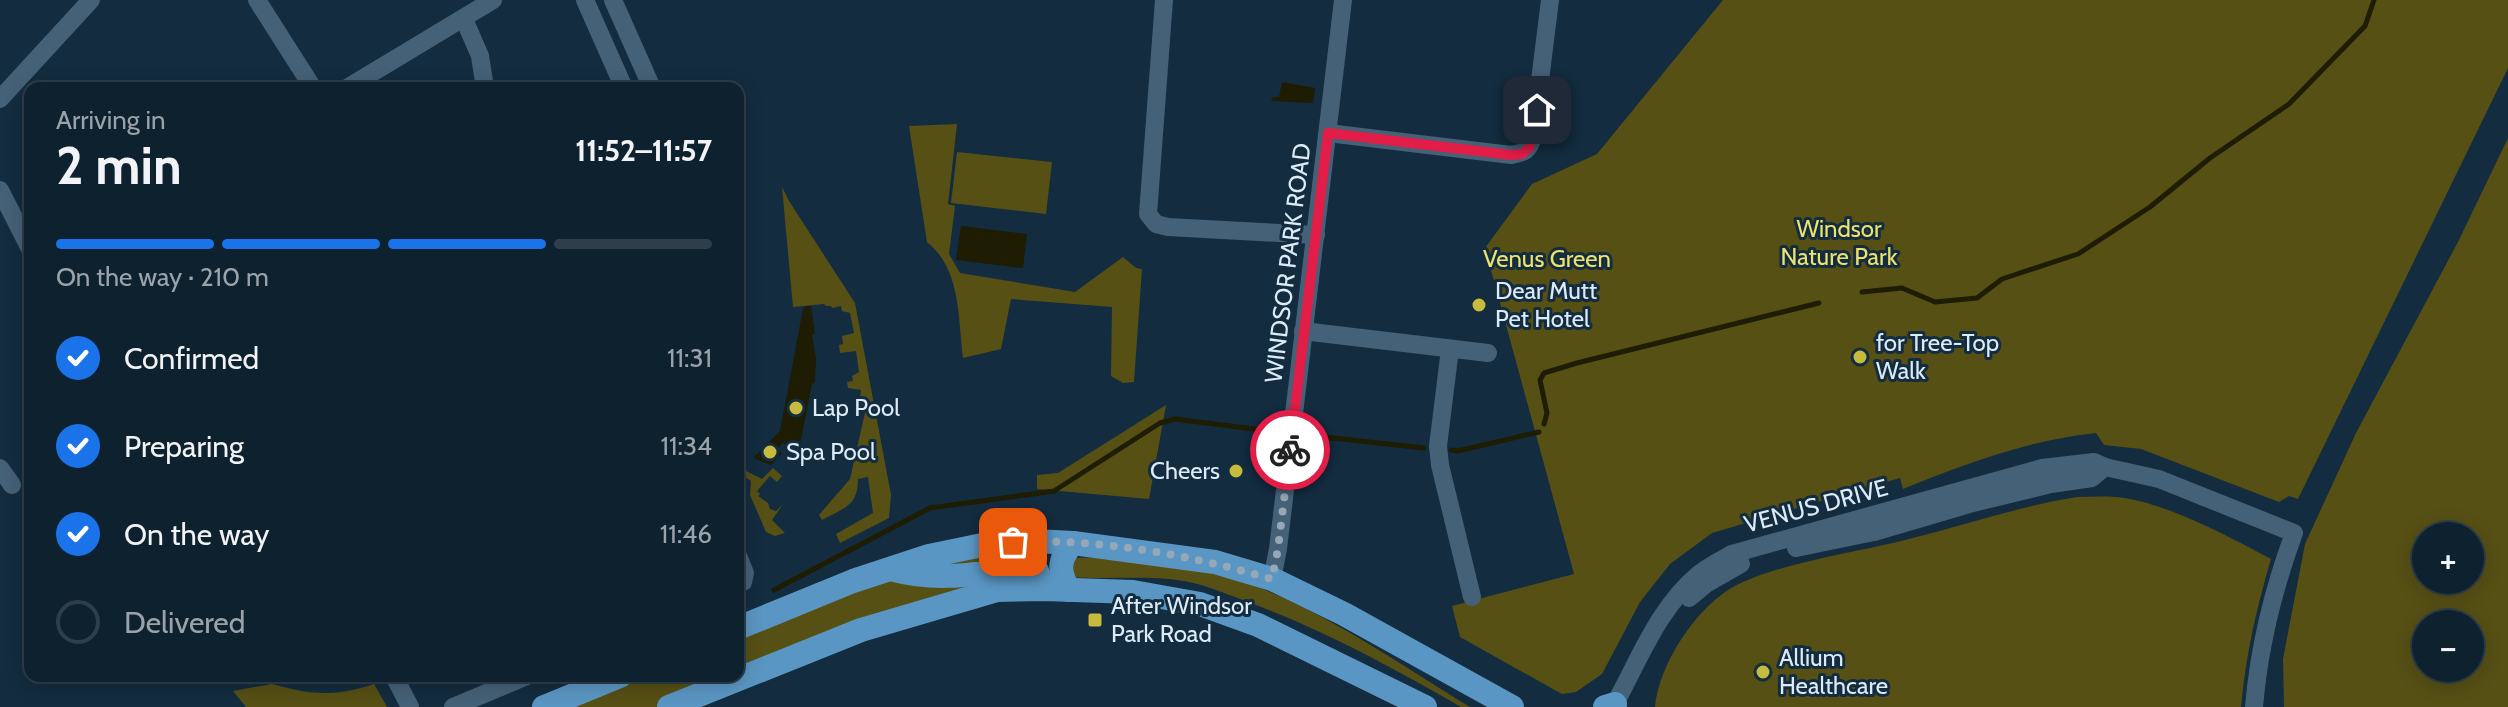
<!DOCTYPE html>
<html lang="en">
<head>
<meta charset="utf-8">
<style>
	body { margin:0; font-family:Cabin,sans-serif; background:#1c2e3b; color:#f1f3f6; height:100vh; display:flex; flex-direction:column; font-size:30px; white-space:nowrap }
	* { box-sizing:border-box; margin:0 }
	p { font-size:26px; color:#9ba3aa }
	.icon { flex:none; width:44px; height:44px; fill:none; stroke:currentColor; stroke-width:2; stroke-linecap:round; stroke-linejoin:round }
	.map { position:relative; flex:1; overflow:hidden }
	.side { position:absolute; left:24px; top:82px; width:720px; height:600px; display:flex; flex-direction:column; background:#0e212f; border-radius:16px; box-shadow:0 4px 20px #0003,0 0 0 2px #2e3e4b }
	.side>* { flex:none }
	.buttons { position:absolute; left:2412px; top:522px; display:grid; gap:16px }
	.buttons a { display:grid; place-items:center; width:72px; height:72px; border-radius:50%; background:#0e212f; box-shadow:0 4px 20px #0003,0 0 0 2px #2e3e4b; font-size:40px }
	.pin { position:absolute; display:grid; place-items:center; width:68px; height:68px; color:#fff; margin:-34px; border-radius:16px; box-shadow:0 4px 12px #0006 }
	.courier { position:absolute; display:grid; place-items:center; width:80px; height:80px; margin:-40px; border:6px solid #e11d48; border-radius:50%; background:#fff; color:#222; box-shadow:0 2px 10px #0007 }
	.head em { font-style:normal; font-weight:800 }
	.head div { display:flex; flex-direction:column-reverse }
	.head { display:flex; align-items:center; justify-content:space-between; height:136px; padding:0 32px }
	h1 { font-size:52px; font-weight:800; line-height:60px }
	.bar { display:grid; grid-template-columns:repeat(4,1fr); gap:12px 8px; align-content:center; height:96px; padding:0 32px }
	.bar i { height:10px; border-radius:6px; background:#2e3e4b }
	.bar .selected { background:#1a73e8 }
	.bar p { grid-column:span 4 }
	ol { padding:0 32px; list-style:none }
	li { display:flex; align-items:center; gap:24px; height:88px }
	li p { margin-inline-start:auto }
	li .icon { padding:8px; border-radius:50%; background:#1a73e8; color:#fff; stroke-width:4 }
	li:last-child { color:#9ba3aa }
	li i { width:44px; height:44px; border:4px solid #2e3e4b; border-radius:50% }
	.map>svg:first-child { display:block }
	.green { fill:#565015; fill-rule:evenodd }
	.water { fill:#1e1c02 }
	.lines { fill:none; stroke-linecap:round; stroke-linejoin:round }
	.stream { stroke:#1e1c02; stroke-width:5 }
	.street { stroke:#456177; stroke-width:18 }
	.primary { stroke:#5a96c3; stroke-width:24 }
	.done { stroke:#96a8b7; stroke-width:8; stroke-dasharray:0 14.4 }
	.route { stroke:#e11d48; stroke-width:10 }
	.poi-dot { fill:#c6bb3c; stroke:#132c3f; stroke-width:3 }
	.labels { text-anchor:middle; stroke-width:6; stroke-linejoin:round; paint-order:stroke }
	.park-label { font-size:24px; fill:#ece26e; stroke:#132c3f }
	.street-label { font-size:24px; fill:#dcebf8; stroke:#132c3f }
	.poi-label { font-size:24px; fill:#dcebf8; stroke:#132c3f; text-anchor:start }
</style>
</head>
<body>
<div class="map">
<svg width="2508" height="707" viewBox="0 0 2508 707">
	<rect width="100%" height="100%" fill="#132c3f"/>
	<!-- green -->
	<g class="green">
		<path d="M 1723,0 L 2508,0 L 2508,68 L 2298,499 L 2289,496 L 2279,502 L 2141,449 L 2104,445 L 2096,433 C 2029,440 1965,464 1903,489 L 1900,478 L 1712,533 L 1670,564 L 1640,602 L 1602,674 L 1576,692 L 1562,694 L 1460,637 L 1452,606 L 1574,574 L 1485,248 L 1532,184 L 1597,154 Z"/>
		<path d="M 957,124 L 948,204 L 955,206 L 949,254 L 960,273 L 1075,292 L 1123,257 L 1136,268 L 1142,269 L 1134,382 L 1123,383 L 1111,376 L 1112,307 L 1011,299 L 1001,349 L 963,358 C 958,318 961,269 927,242 L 909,126 Z"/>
		<path d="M 2508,138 L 2508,707 L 2284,707 L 2283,659 L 2305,544 L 2356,433 L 2458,242 ZM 2426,536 L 2470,536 L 2470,580 L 2426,580 ZM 2426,624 L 2470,624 L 2470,668 L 2426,668 Z"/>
		<polygon points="957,152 1052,162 1046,214 951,203"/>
		<path d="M 782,187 L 789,201 L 855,303 L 891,495 L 889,518 L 840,543 L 836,534 L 873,513 L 868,477 L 858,479 C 858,506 844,508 822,520 L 819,515 L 850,479 L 865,413 L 859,408 L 861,390 L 848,388 L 847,382 L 853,381 L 852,376 L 859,372 L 856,351 L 840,353 L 839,345 L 843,344 L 842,336 L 854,333 L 850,313 L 842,311 L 841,306 L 832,308 L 831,306 L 826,306 L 824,304 L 793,307 Z"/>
		<polygon points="1166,405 1149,499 1037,489 1037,475 1058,473"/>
		<polygon points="738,467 762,479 773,468 782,476 777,482 770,476 757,491 760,494 758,496 768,503 770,509 776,511 783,504 772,520 785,533 775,536 766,532 750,495 751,481 738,472"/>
		<path d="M 2077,497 C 2090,497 2103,496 2115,497 C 2161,500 2230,537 2271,559 C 2256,610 2246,654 2241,707 L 1655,707 C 1659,664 1696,608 1733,587 C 1778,563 1854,553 1905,540 C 1963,526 2019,506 2077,497 Z"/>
		<polygon points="1035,541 1044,589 997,590 669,707 543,707 619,676 738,676 738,628 853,581"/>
		<path d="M 1109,557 C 1144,562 1185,563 1218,573 C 1311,601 1388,657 1470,707 L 1461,707 C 1392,667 1323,630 1248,602 C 1227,594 1206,585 1184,581 C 1146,575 1107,580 1068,577 L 1070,558 Z"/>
		<path d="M 272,684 C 311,695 336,697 374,684 L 387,707 L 246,707 L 233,691 Z"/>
	</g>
	<!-- water -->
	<g class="water">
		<polygon points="1282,82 1315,88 1313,103 1271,101 1273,97 1279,97"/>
		<polygon points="961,226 1027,234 1023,268 956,260"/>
		<polygon points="806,306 811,306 815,334 812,335 816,359 815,382 812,384 799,449 783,443 776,450 782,453 771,465 753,458 780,431 803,309"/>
	</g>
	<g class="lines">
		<!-- stream -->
		<g class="stream">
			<polyline points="1862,292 1902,288 1935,302 1977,298 2002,279 2078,254 2150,207 2210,158 2289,104 2365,26 2374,0"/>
			<polyline points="1544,424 1547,413 1540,380 1544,373 1577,363 1819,303"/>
			<polyline points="1305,435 1424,448"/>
			<polyline points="1451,450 1458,451 1539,432"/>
			<polyline points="774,590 930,508 1054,491 1160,423 1175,419 1270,431"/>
		</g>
		<!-- street -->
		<g class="street">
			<polyline points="257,0 313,88"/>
			<polyline points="585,0 624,88"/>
			<polyline points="613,0 652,88"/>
			<polyline points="1164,0 1148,214 1156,224 1168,227 1316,235"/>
			<polyline points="464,19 480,56 485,88"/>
			<polyline points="347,88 493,0"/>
			<polyline points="0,99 91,0"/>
			<path d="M 1328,133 L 1511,155 C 1525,153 1529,150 1533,137 L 1550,0"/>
			<polyline points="0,190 30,249"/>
			<polyline points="1303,331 1488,353"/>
			<polyline points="1450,349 1438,446 1440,465 1472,597"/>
			<polyline points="0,468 12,485"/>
			<polyline points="1796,548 1874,532 1969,504 2051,484 2092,478 2105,467"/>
			<polyline points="738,556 745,573 743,582 738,584"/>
			<polyline points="1272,579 1278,549 1343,0"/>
			<polyline points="1689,598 1706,584 1741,564"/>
			<polyline points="394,676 410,707"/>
			<polyline points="453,707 527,676"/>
			<path d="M 1613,707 C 1639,661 1657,609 1699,574 C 1709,566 1721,560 1732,554 L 2042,468 L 2094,462 L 2105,467 L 2159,479 L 2294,533 C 2273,590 2259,647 2254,707"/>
		</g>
		<!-- primary -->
		<g class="primary">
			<path d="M 894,570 C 938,582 983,573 1028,568 L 1037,571 L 1044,589"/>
			<path d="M 1069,590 C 1058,572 1058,559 1073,543"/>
			<polyline points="738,628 853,581 929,556 992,543 1035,541 1073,543 1215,562 1272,579 1344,614 1512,707"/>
			<polyline points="544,707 620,676"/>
			<polyline points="669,707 861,630 997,590 1044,589 1133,592 1200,604 1258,625 1425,707"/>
			<polyline points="1605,707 1615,704"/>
		</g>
	</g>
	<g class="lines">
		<!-- done -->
		<path class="done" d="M 1013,542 C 1100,538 1189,555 1272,579 L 1278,549 L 1290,450"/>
		<!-- route -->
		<polyline class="route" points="1290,450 1328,133 1511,155 1522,154 1529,148 1537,110"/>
	</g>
	<!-- markers -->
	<g class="poi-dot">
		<circle cx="1479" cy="305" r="8"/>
		<circle cx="1860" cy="357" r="8"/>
		<circle cx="796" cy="408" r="8"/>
		<circle cx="770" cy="452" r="8"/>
		<circle cx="1236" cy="471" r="8"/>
		<rect x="1087" y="612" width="16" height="16" rx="4"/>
		<circle cx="1763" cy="672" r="8"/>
	</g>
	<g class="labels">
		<!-- park labels -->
		<g class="park-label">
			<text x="1839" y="237">Windsor<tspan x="1839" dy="28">Nature Park</tspan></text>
			<text x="1547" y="267">Venus Green</text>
		</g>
		<!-- street labels -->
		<g class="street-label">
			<text transform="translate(1288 263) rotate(-83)" y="8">WINDSOR PARK ROAD</text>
			<text transform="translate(1816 506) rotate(-15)" y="8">VENUS DRIVE</text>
		</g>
		<!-- poi labels -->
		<g class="poi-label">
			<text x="1495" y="299">Dear Mutt<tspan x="1495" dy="28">Pet Hotel</tspan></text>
			<text x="1876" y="351">for Tree-Top<tspan x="1876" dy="28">Walk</tspan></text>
			<text x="812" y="416">Lap Pool</text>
			<text x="786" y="460">Spa Pool</text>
			<text x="1220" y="479" text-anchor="end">Cheers</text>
			<text x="1111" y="614">After Windsor<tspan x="1111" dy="28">Park Road</tspan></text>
			<text x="1779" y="666">Allium<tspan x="1779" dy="28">Healthcare</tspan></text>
		</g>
	</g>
</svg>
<div class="buttons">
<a>+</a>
<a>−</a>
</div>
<div class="pin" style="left:1013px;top:542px;background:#ea580c"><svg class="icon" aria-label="bag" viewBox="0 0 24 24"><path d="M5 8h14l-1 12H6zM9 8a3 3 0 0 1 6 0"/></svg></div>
<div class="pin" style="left:1537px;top:110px;background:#1f2937"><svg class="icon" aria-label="home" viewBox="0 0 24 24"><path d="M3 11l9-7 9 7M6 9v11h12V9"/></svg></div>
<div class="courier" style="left:1290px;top:450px"><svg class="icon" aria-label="bike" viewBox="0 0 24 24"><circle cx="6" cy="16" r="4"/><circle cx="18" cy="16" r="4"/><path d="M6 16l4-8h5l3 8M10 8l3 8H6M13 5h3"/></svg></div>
<section class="side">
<div class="head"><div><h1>2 min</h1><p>Arriving in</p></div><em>11:52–11:57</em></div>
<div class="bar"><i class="selected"></i><i class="selected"></i><i class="selected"></i><i></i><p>On the way · 210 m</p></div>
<ol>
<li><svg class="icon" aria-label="check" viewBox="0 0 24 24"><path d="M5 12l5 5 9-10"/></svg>Confirmed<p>11:31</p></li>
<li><svg class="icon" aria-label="check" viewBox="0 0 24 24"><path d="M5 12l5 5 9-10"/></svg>Preparing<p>11:34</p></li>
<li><svg class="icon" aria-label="check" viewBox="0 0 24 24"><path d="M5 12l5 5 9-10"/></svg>On the way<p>11:46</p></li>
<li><i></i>Delivered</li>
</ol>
</section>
</div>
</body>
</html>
